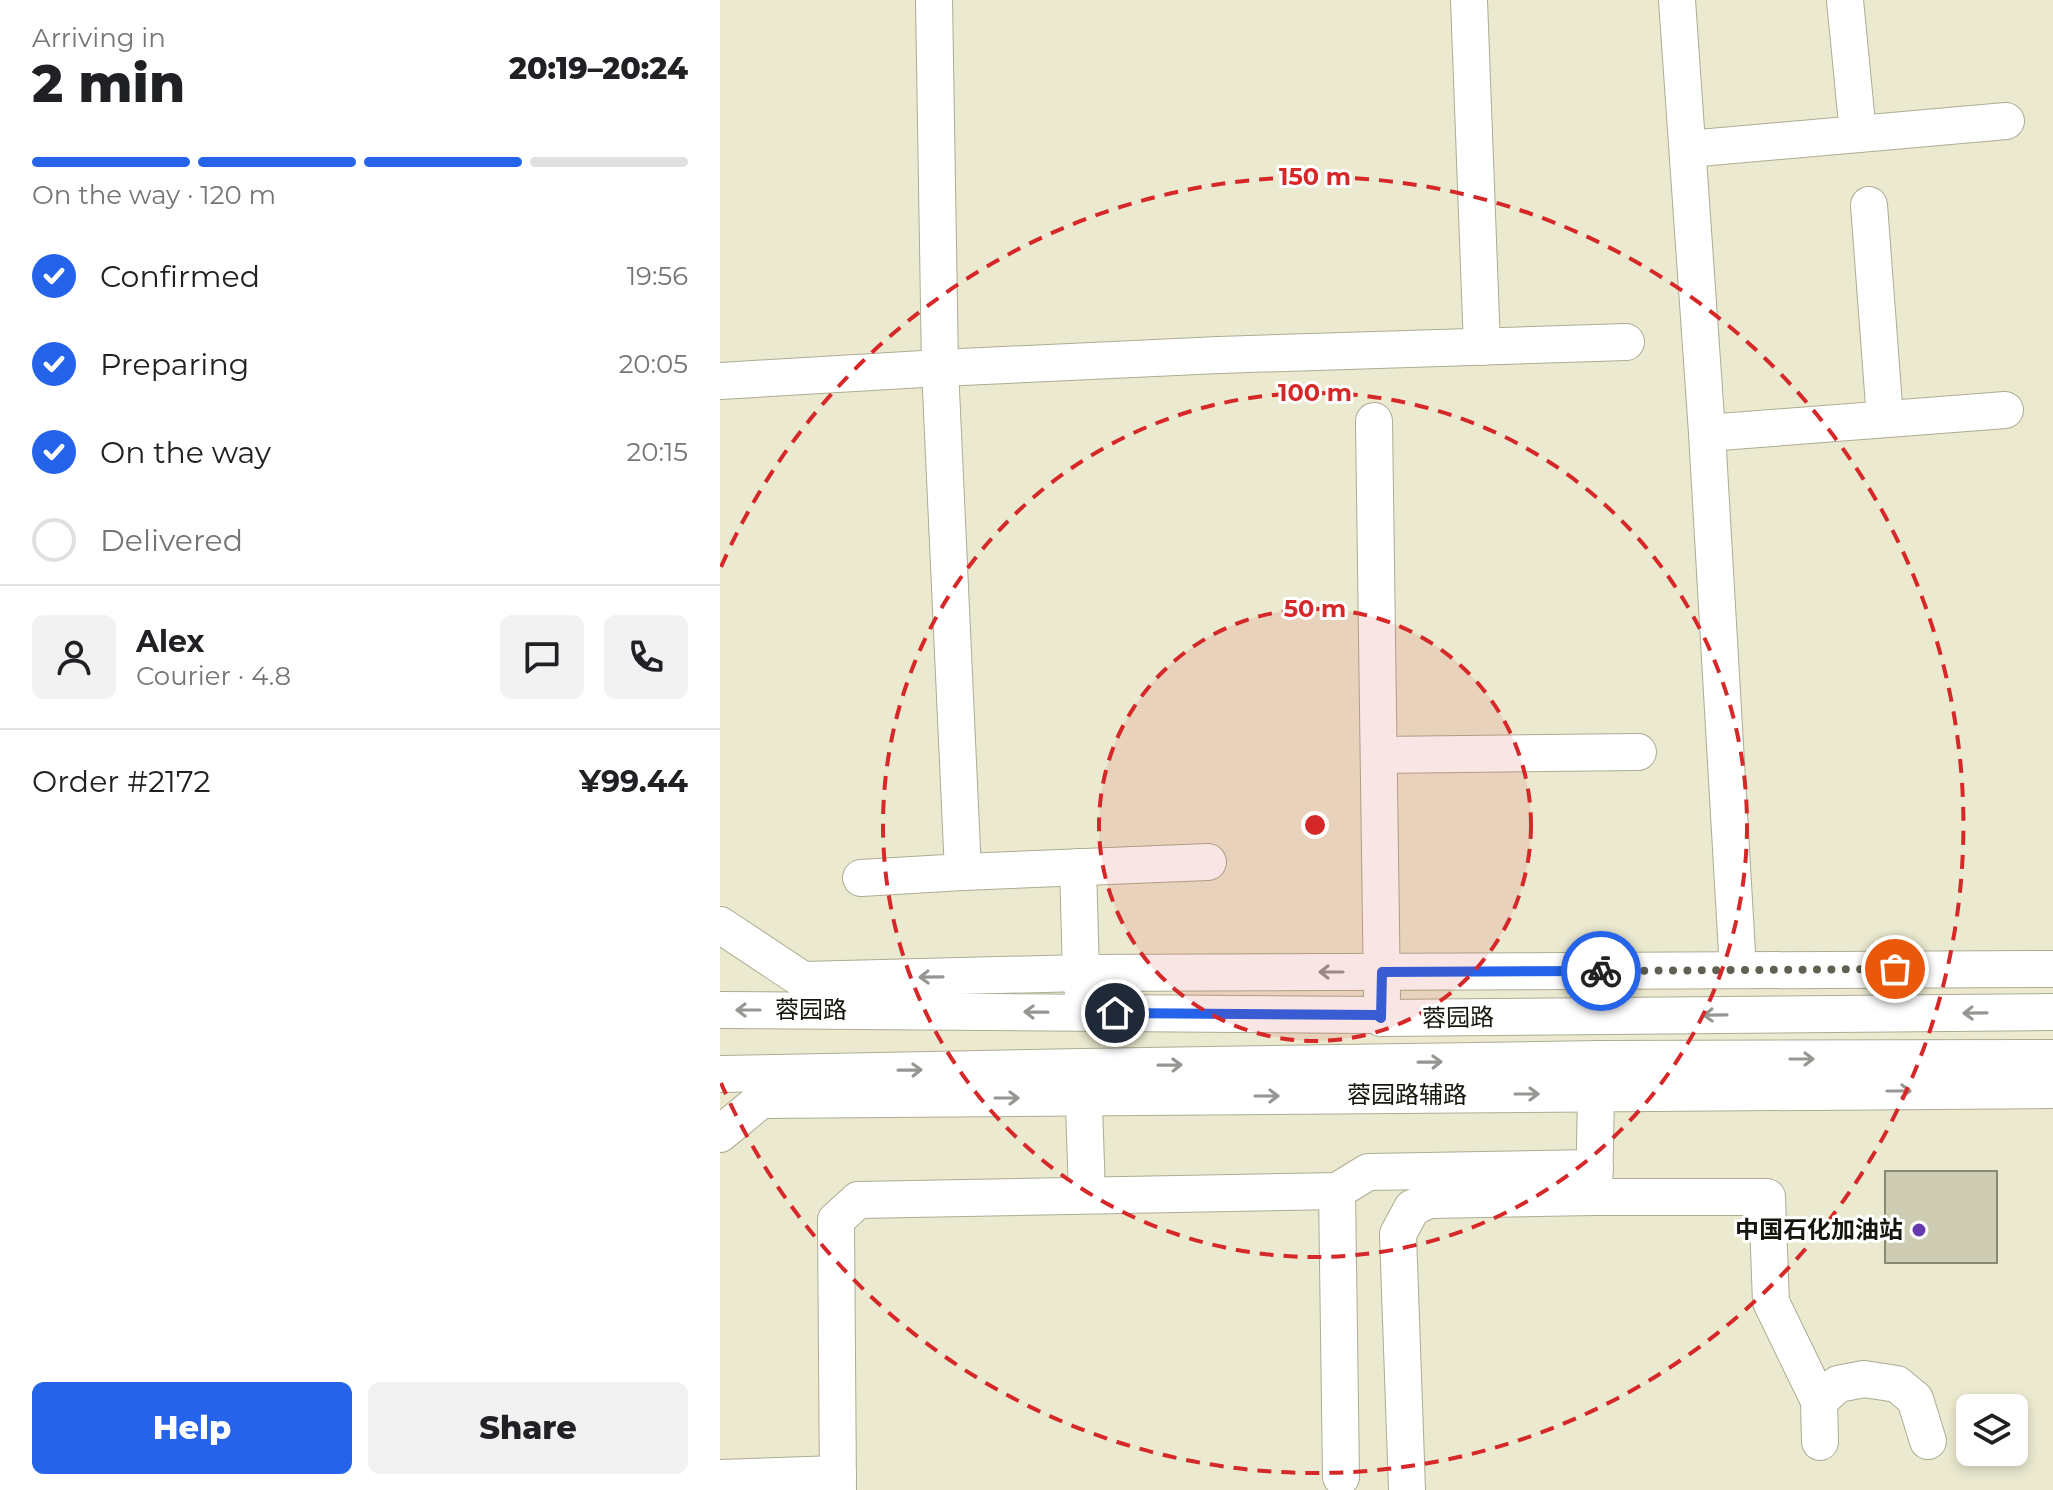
<!DOCTYPE html>
<html lang="en">
<head>
<meta charset="utf-8">
<style>
	body { margin:0; font-family:Montserrat,"Noto Sans SC",sans-serif; background:#f2f2f2; color:#202124; height:100vh; display:flex; flex-direction:column; font-size:30px; white-space:nowrap }
	* { box-sizing:border-box; margin:0 }
	p { font-size:26px; color:#757577 }
	.icon { flex:none; width:44px; height:44px; fill:none; stroke:currentColor; stroke-width:2; stroke-linecap:round; stroke-linejoin:round }
	.map { position:relative; flex:1; overflow:hidden }
	.drawer { display:flex; flex-direction:column; background:#fff; width:720px }
	.drawer>* { flex:none }
	.controls { position:absolute; left:1236px; top:1394px; display:grid; gap:16px }
	.controls a { display:grid; place-items:center; width:72px; height:72px; border-radius:12px; background:#fff; box-shadow:0 4px 12px #0003; font-size:40px }
	.pin { position:absolute; display:grid; place-items:center; width:68px; height:68px; color:#fff; margin:-34px; border:4px solid #fff; border-radius:50%; box-shadow:0 2px 8px #0007 }
	.courier { position:absolute; display:grid; place-items:center; width:80px; height:80px; margin:-40px; border:6px solid #2563eb; border-radius:50%; background:#fff; color:#222; box-shadow:0 2px 10px #0007 }
	.head em { font-style:normal; font-weight:800 }
	.head div { display:flex; flex-direction:column-reverse }
	.head { display:flex; align-items:center; justify-content:space-between; height:136px; padding:0 32px }
	h1 { font-size:52px; font-weight:800; line-height:60px }
	.bar { display:grid; grid-template-columns:repeat(4,1fr); gap:12px 8px; align-content:center; height:96px; padding:0 32px }
	.bar i { height:10px; border-radius:6px; background:#e0e0e0 }
	.bar .current { background:#2563eb }
	.bar p { grid-column:span 4 }
	.line { display:flex; align-items:center; gap:20px; padding:0 32px; border-top:2px solid #e0e0e0 }
	.line div { flex:1 }
	.round { display:grid; place-items:center; flex:none; width:84px; height:84px; border-radius:12px; background:#f2f2f2 }
	ol { padding:0 32px; list-style:none }
	li { display:flex; align-items:center; gap:24px; height:88px }
	li p { margin-inline-start:auto }
	li .icon { padding:8px; border-radius:50%; background:#2563eb; color:#fff; stroke-width:4 }
	li:last-child { color:#757577 }
	li i { width:44px; height:44px; border:4px solid #e0e0e0; border-radius:50% }
	.button { display:flex; gap:16px; margin-top:auto; padding:16px 32px }
	.button a { flex:1; height:92px; border-radius:12px; background:#2563eb; color:#fff; font-size:32px; font-weight:800; line-height:92px; text-align:center }
	.button a+a { background:#f2f2f2; color:#202124 }
	main { display:flex; flex:1; min-height:0 }
	.map>svg:first-child { display:block }
	.building { fill:#cecdb3; stroke:#898870; stroke-width:2 }
	.lines { fill:none; stroke-linecap:round; stroke-linejoin:round }
	.minor-casing { stroke:#adac93; stroke-width:38 }
	.minor { stroke:#fff; stroke-width:36 }
	.oneway { stroke:#969692 }
	.done { stroke:#616051; stroke-width:8; stroke-dasharray:0 14.4 }
	.route { stroke:#2563eb; stroke-width:10 }
	.ring { fill:none; stroke:#d62828; stroke-width:4; stroke-dasharray:14 10 }
	.poi-dot { fill:#6639b0; stroke:#fff; stroke-width:3 }
	.labels { text-anchor:middle; stroke-width:6; stroke-linejoin:round; paint-order:stroke }
	.street-label { font-size:24px; fill:#16160c; stroke:#fff }
	.poi-label { font-size:24px; font-weight:bold; fill:#16160c; stroke:#fff; text-anchor:end }
	.centre { fill:#d62828; stroke:#fff; stroke-width:4 }
	.ring-label { font-size:24px; text-anchor:middle; font-weight:bold; fill:#d62828; stroke:#fff; stroke-width:6; stroke-linejoin:round; paint-order:stroke }
</style>
</head>
<body>
<main>
<section class="drawer">
<div class="head"><div><h1>2 min</h1><p>Arriving in</p></div><em>20:19–20:24</em></div>
<div class="bar"><i class="current"></i><i class="current"></i><i class="current"></i><i></i><p>On the way · 120 m</p></div>
<ol>
<li><svg class="icon" aria-label="check" viewBox="0 0 24 24"><path d="M5 12l5 5 9-10"/></svg>Confirmed<p>19:56</p></li>
<li><svg class="icon" aria-label="check" viewBox="0 0 24 24"><path d="M5 12l5 5 9-10"/></svg>Preparing<p>20:05</p></li>
<li><svg class="icon" aria-label="check" viewBox="0 0 24 24"><path d="M5 12l5 5 9-10"/></svg>On the way<p>20:15</p></li>
<li><i></i>Delivered</li>
</ol>
<div class="line" style="height:144px"><a class="round"><svg class="icon" aria-label="person" viewBox="0 0 24 24"><circle cx="12" cy="8" r="4"/><path d="M4 21q1-7 8-7t8 7"/></svg></a><div><b>Alex</b><p>Courier · 4.8</p></div><a class="round"><svg class="icon" aria-label="chat" viewBox="0 0 24 24"><path d="M4 5h16v11H9l-5 4z"/></svg></a><a class="round"><svg class="icon" aria-label="phone" viewBox="0 0 24 24"><path d="M5 4h4l2 5-3 2q2 4 5 5l2-3 5 2v4C11 20 4 13 5 4z"/></svg></a></div>
<div class="line" style="height:104px"><div>Order #2172</div><b>¥99.44</b></div>
<div class="button"><a>Help</a><a>Share</a></div>
</section>
<div class="map">
<svg width="1333" height="1490" viewBox="0 0 1333 1490">
	<rect width="100%" height="100%" fill="#ebead0"/>
	<!-- building -->
	<rect class="building" x="1165" y="1171" width="112" height="92"/>
	<g class="lines">
		<defs>
			<g id="minor">
				<polyline points="749,0 762,347"/>
				<polyline points="957,0 987,433 1018,970"/>
				<polyline points="1125,0 1138,134"/>
				<polyline points="968,149 1286,121"/>
				<polyline points="1149,205 1165,419"/>
				<polyline points="0,381 220,368 499,355 906,342"/>
				<polyline points="654,421 662,997"/>
				<polyline points="987,433 1285,410"/>
				<polyline points="659,755 918,752"/>
				<polyline points="358,867 361,973 363,995"/>
				<polyline points="243,872 488,862"/>
				<polyline points="141,878 243,872 220,368 214,0"/>
				<polyline points="0,925 83,980 105,989"/>
				<polyline points="83,980 361,973 1333,969"/>
				<polyline points="0,1010 657,1015 661,1018 1333,1012"/>
				<polyline points="0,1074 362,1067 880,1059 1333,1058"/>
				<polyline points="363,1076 367,1194"/>
				<polyline points="41,1100 1333,1090"/>
				<polyline points="0,1134 41,1100 62,1095"/>
				<polyline points="874,1197 1047,1197 1051,1302 1099,1401 1100,1442"/>
				<polyline points="1099,1401 1118,1384 1144,1379 1177,1384 1195,1399 1208,1441"/>
				<polyline points="621,1477 617,1191 648,1172 875,1168"/>
				<polyline points="0,1478 118,1474"/>
				<polyline points="118,1490 116,1220 138,1200 617,1191"/>
				<polyline points="687,1490 678,1234 692,1208 709,1200 874,1197 876,1094 879,1069"/>
			</g>
		</defs>
		<!-- minor casing -->
		<use href="#minor" class="minor-casing"/>
		<!-- minor -->
		<use href="#minor" class="minor"/>
	</g>
	<!-- one-way arrows -->
	<defs><path id="oneway-shaft" d="M-6 0H5M1.5-3L5.5 0L1.5 3" fill="none" stroke-width="1.6" stroke-linecap="round" stroke-linejoin="round" transform="scale(2)"/></defs>
	<g class="oneway">
		<use href="#oneway-shaft" transform="translate(611 972) rotate(180)"/>
		<use href="#oneway-shaft" transform="translate(211 977) rotate(179)"/>
		<use href="#oneway-shaft" transform="translate(28 1010) rotate(-180)"/>
		<use href="#oneway-shaft" transform="translate(316 1012) rotate(-179)"/>
		<use href="#oneway-shaft" transform="translate(1255 1013) rotate(179)"/>
		<use href="#oneway-shaft" transform="translate(995 1015) rotate(179)"/>
		<use href="#oneway-shaft" transform="translate(1082 1059)"/>
		<use href="#oneway-shaft" transform="translate(710 1062) rotate(-1)"/>
		<use href="#oneway-shaft" transform="translate(450 1065) rotate(-1)"/>
		<use href="#oneway-shaft" transform="translate(190 1070) rotate(-1)"/>
		<use href="#oneway-shaft" transform="translate(1179 1091)"/>
		<use href="#oneway-shaft" transform="translate(807 1094)"/>
		<use href="#oneway-shaft" transform="translate(547 1096)"/>
		<use href="#oneway-shaft" transform="translate(287 1098)"/>
	</g>
	<g class="lines">
		<!-- done -->
		<polyline class="done" points="881,971 1175,969"/>
		<!-- route -->
		<polyline class="route" points="395,1013 657,1015 661,1018 662,972 881,971"/>
	</g>
	<!-- distance rings -->
	<circle cx="595" cy="825" r="216" fill="#d62828" fill-opacity=".12"/>
	<g class="ring">
		<circle cx="595" cy="825" r="216"/>
		<circle cx="595" cy="825" r="432"/>
		<path d="M1 567A648 648 0 1 1 1 1083"/>
	</g>
	<!-- markers -->
	<circle class="poi-dot" cx="1199" cy="1230" r="8"/>
	<g class="labels">
		<!-- street labels -->
		<g class="street-label">
			<text x="91" y="1018">蓉园路</text>
			<text transform="translate(738 1018) rotate(-1)" y="8">蓉园路</text>
			<text x="687" y="1103">蓉园路辅路</text>
		</g>
		<!-- poi labels -->
		<g class="poi-label">
			<text x="1183" y="1238">中国石化加油站</text>
		</g>
	</g>
	<circle cx="595" cy="825" r="12" class="centre"/>
	<g class="ring-label">
		<text x="595" y="185">150 m</text>
		<text x="595" y="401">100 m</text>
		<text x="595" y="617">50 m</text>
	</g>
</svg>
<div class="controls">
<a><svg class="icon" aria-label="layers" viewBox="0 0 24 24"><path d="M12 4l9 5-9 5-9-5zM3 14l9 5 9-5"/></svg></a>
</div>
<div class="pin" style="left:1175px;top:969px;background:#ea580c"><svg class="icon" aria-label="bag" viewBox="0 0 24 24"><path d="M5 8h14l-1 12H6zM9 8a3 3 0 0 1 6 0"/></svg></div>
<div class="pin" style="left:395px;top:1013px;background:#1f2937"><svg class="icon" aria-label="home" viewBox="0 0 24 24"><path d="M3 11l9-7 9 7M6 9v11h12V9"/></svg></div>
<div class="courier" style="left:881px;top:971px"><svg class="icon" aria-label="bike" viewBox="0 0 24 24"><circle cx="6" cy="16" r="4"/><circle cx="18" cy="16" r="4"/><path d="M6 16l4-8h5l3 8M10 8l3 8H6M13 5h3"/></svg></div>
</div>
</main>
</body>
</html>
